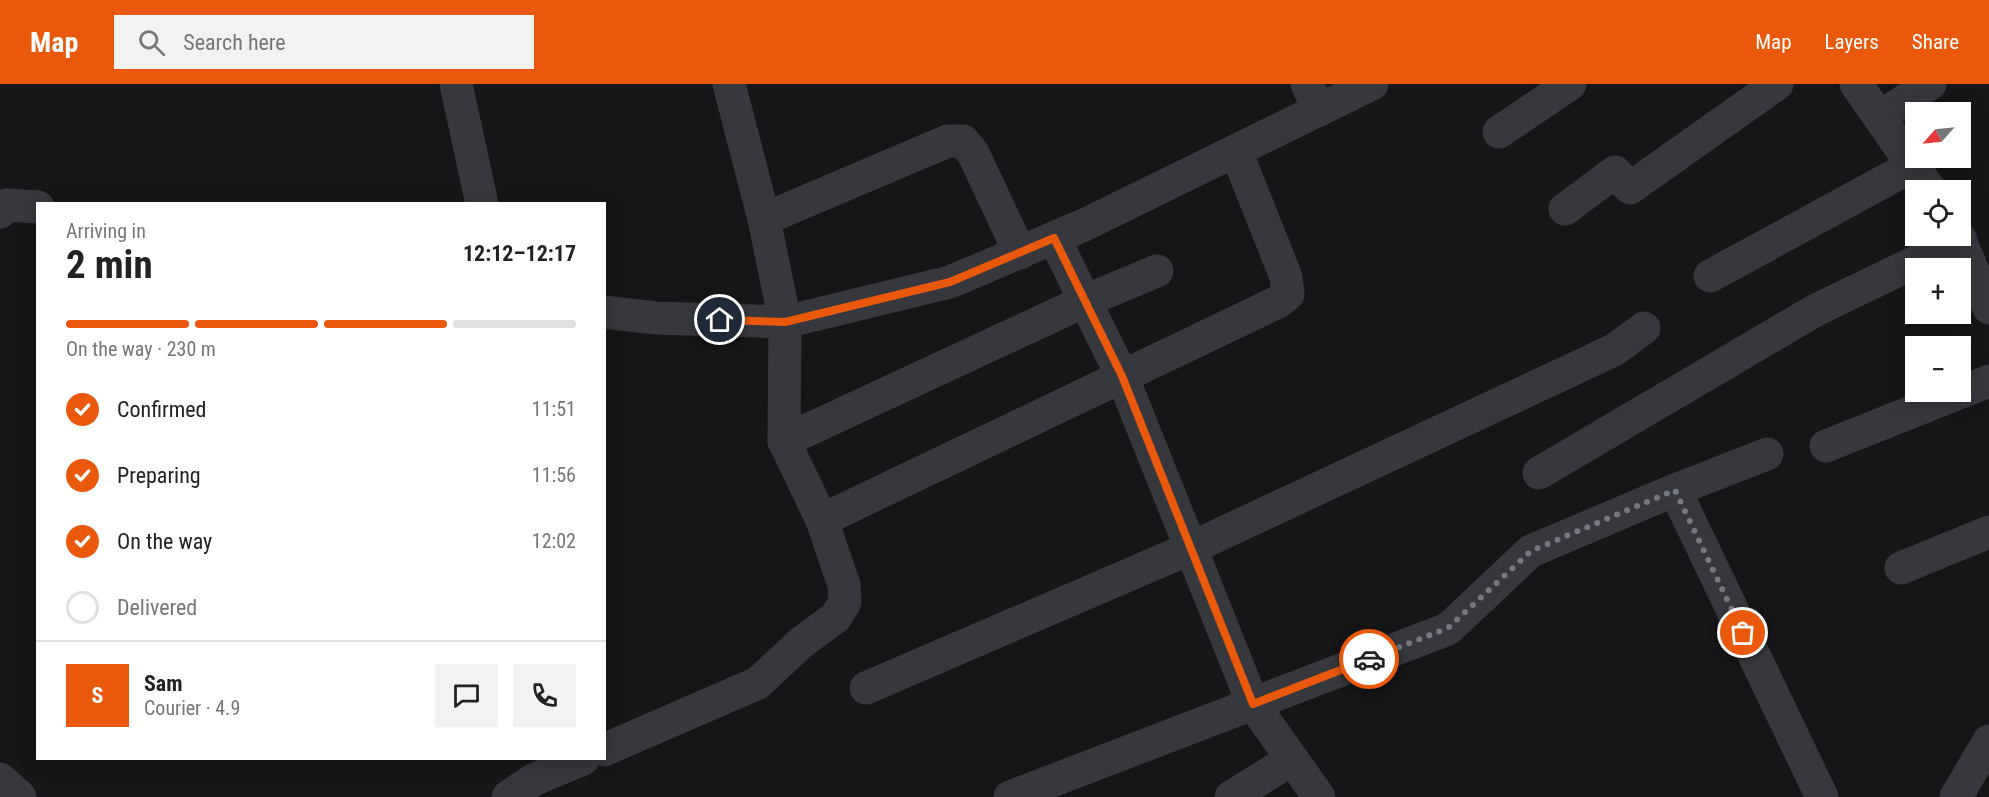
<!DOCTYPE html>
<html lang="en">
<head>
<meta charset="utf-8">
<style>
	body { margin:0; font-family:"Roboto Condensed",sans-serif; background:#f2f2f2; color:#222; height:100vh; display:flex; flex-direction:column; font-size:22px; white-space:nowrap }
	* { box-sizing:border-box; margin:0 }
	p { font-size:20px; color:#767676 }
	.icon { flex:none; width:33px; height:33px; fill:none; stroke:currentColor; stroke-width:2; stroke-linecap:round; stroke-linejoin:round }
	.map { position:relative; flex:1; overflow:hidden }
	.side { position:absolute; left:36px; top:118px; width:570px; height:558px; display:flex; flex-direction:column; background:#fff; border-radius:0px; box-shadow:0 3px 15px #0003 }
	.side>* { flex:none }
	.needle { width:39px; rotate:243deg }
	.tools { position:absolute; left:1905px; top:18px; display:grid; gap:12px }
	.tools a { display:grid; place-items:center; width:66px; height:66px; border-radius:0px; background:#fff; box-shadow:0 3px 15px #0003; font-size:30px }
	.pin { position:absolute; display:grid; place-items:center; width:51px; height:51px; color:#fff; margin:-26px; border:3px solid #fff; border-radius:50%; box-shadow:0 2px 6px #0007 }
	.courier { position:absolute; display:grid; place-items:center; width:60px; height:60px; margin:-30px; border:4px solid #ea580c; border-radius:50%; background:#fff; color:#222; box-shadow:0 2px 8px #0007 }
	.headline em { font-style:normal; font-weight:700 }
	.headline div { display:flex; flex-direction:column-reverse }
	.headline { display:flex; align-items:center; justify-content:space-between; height:102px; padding:0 30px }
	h1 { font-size:39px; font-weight:700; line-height:45px }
	.bar { display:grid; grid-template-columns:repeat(4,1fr); gap:9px 6px; align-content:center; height:72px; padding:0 30px }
	.bar i { height:8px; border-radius:4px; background:#e0e0e0 }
	.bar .on { background:#ea580c }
	.bar p { grid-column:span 4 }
	.line { display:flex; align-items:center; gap:15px; padding:0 30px; border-top:2px solid #e0e0e0 }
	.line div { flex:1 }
	.round { display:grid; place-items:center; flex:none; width:63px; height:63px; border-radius:0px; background:#f2f2f2 }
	ol { padding:0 30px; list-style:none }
	li { display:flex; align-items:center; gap:18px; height:66px }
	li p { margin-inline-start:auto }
	li .icon { padding:6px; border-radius:50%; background:#ea580c; color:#fff; stroke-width:4 }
	li:last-child { color:#767676 }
	li i { width:33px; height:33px; border:3px solid #e0e0e0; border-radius:50% }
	header { display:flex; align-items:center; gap:36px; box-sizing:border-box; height:84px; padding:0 30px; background:#ea580c; color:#fff }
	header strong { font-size:28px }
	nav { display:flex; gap:33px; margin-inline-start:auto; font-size:21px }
	.search { width:420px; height:54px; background:#f2f2f2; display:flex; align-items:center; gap:15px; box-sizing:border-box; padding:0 21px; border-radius:0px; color:#767676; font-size:22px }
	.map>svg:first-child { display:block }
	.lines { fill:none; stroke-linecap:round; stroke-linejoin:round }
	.minor { stroke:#37383d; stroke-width:33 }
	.done { stroke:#757880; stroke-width:6; stroke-dasharray:0 10.8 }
	.route { stroke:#ea580c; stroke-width:8 }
</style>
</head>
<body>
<header>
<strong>Map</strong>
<div class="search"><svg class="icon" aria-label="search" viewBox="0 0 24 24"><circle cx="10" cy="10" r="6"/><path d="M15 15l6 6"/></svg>Search here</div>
<nav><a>Map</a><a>Layers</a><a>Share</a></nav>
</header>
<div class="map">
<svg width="1989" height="713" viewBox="0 0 1989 713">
	<rect width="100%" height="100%" fill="#161618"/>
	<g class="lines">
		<!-- minor -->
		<g class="minor">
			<polyline points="456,0 482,120"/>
			<polyline points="1307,0 1319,26"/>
			<polyline points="1856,0 1930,106"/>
			<polyline points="1880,33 1930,0"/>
			<polyline points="1499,48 1570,0"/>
			<polyline points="1565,125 1615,88 1630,104 1777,0"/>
			<polyline points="0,128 7,121 38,123"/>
			<polyline points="764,135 948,57 963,57 973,69 1020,169"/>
			<polyline points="1958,152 1989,224"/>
			<polyline points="1054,154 1122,292 1253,620 1319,713"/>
			<polyline points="1710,192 1914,81"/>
			<polyline points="604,228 656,234 785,238 950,198 1084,141 1372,0"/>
			<polyline points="784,357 1085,217 1157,187"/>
			<polyline points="1826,362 1989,297"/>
			<polyline points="1539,389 1816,226 1961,156"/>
			<polyline points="1675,406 1822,713"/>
			<polyline points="822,436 1278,218 1288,210 1286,193 1236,67"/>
			<polyline points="1901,484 1989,448"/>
			<polyline points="866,604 1191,464 1614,266 1644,244"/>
			<polyline points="604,666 758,599 802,558 836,533 845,518 844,501 822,436 784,357 785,238 764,135 729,0"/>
			<polyline points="0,695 20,713"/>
			<polyline points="508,713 533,696 583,675"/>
			<polyline points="1010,713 1448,545 1531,467 1675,406 1767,370"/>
			<polyline points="1231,713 1292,675"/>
			<polyline points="1956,713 1989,657"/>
		</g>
	</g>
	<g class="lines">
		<!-- done -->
		<polyline class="done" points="1369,575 1448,544 1531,467 1675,406 1743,549"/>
		<!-- route -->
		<polyline class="route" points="720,236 785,238 950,198 1054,154 1122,292 1253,620 1369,575"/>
	</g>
</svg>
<div class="tools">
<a><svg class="needle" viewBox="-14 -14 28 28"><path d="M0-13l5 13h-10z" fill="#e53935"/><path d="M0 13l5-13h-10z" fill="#767676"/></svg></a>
<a><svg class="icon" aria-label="locate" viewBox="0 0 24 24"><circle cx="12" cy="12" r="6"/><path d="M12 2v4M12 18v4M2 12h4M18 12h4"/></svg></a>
<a>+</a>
<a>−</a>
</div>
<div class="pin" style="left:1743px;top:549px;background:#ea580c"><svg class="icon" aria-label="bag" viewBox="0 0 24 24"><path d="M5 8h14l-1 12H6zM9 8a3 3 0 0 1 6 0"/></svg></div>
<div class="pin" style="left:720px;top:236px;background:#1f2937"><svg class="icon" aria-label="home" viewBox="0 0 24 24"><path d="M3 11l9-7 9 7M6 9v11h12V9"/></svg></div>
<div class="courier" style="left:1369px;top:575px"><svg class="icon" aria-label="car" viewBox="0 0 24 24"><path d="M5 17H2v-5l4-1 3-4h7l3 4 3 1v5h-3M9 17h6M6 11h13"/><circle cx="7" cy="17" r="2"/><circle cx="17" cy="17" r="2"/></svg></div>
<section class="side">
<div class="headline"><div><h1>2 min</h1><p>Arriving in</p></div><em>12:12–12:17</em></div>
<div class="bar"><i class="on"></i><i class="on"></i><i class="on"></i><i></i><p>On the way · 230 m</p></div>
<ol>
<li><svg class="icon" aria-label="check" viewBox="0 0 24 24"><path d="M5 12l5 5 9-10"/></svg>Confirmed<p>11:51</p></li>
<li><svg class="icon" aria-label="check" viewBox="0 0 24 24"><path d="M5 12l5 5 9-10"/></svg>Preparing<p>11:56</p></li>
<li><svg class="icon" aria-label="check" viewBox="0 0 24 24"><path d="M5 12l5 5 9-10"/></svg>On the way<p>12:02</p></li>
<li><i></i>Delivered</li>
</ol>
<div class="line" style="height:108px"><b class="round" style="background:#ea580c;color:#fff">S</b><div><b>Sam</b><p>Courier · 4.9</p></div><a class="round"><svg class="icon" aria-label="chat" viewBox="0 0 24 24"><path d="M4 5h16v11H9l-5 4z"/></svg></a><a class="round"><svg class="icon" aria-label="phone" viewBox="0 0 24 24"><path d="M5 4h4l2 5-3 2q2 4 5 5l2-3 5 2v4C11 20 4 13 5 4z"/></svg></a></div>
</section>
</div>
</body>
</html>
